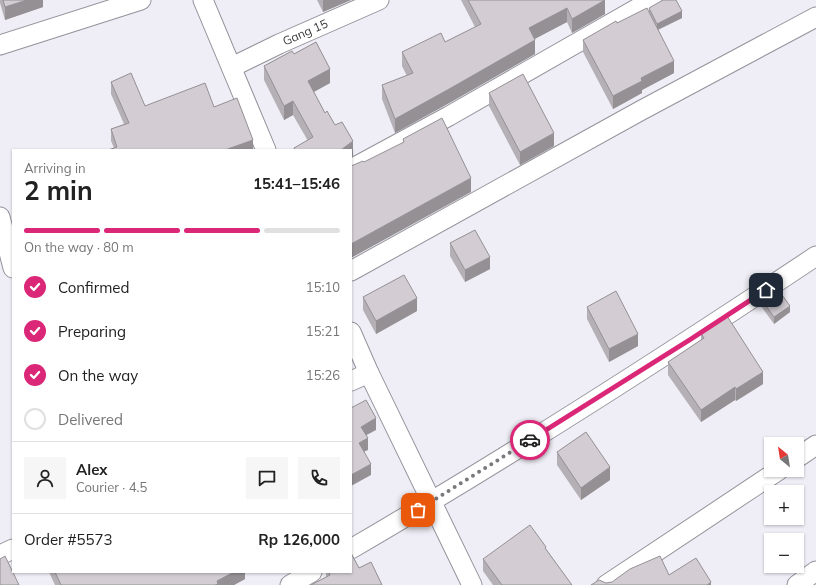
<!DOCTYPE html>
<html lang="en">
<head>
<meta charset="utf-8">
<style>
	body { margin:0; font-family:Mulish,sans-serif; background:#f6f6f6; color:#222; height:100vh; display:flex; flex-direction:column; font-size:15px; white-space:nowrap }
	* { box-sizing:border-box; margin:0 }
	p { font-size:13px; color:#767676 }
	.icon { flex:none; width:22px; height:22px; fill:none; stroke:currentColor; stroke-width:2; stroke-linecap:round; stroke-linejoin:round }
	.map { position:relative; flex:1; overflow:hidden }
	.sheet { position:absolute; left:12px; top:149px; width:340px; height:424px; display:flex; flex-direction:column; background:#fff; border-radius:0px; box-shadow:0 1px 3px #0004 }
	.sheet>* { flex:none }
	.needle { width:26px; rotate:330deg }
	.buttons { position:absolute; left:764px; top:437px; display:grid; gap:8px }
	.buttons a { display:grid; place-items:center; width:40px; height:40px; border-radius:0px; background:#fff; box-shadow:0 1px 3px #0004; font-size:20px }
	.pin { position:absolute; display:grid; place-items:center; width:34px; height:34px; color:#fff; margin:-17px; border-radius:8px; box-shadow:0 2px 6px #0006 }
	.courier { position:absolute; display:grid; place-items:center; width:40px; height:40px; margin:-20px; border:3px solid #db2777; border-radius:50%; background:#fff; color:#222; box-shadow:0 1px 5px #0007 }
	.summary em { font-style:normal; font-weight:700 }
	.summary div { display:flex; flex-direction:column-reverse }
	.summary { display:flex; align-items:center; justify-content:space-between; height:68px; padding:0 12px }
	h1 { font-size:26px; font-weight:700; line-height:30px }
	.bar { display:grid; grid-template-columns:repeat(4,1fr); gap:6px 4px; align-content:center; height:48px; padding:0 12px }
	.bar i { height:5px; border-radius:3px; background:#e0e0e0 }
	.bar .active { background:#db2777 }
	.bar p { grid-column:span 4 }
	.line { display:flex; align-items:center; gap:10px; padding:0 12px; border-top:1px solid #e0e0e0 }
	.line div { flex:1 }
	.round { display:grid; place-items:center; flex:none; width:42px; height:42px; border-radius:0px; background:#f6f6f6 }
	ol { padding:0 12px; list-style:none }
	li { display:flex; align-items:center; gap:12px; height:44px }
	li p { margin-inline-start:auto }
	li .icon { padding:4px; border-radius:50%; background:#db2777; color:#fff; stroke-width:4 }
	li:last-child { color:#767676 }
	li i { width:22px; height:22px; border:2px solid #e0e0e0; border-radius:50% }
	.map>svg:first-child { display:block }
	.lines { fill:none; stroke-linecap:round; stroke-linejoin:round }
	.minor-casing { stroke:#94939b; stroke-width:21 }
	.minor { stroke:#fff; stroke-width:19 }
	.wall { fill:#b5b0b5 }
	.shaded-wall { fill:#949094 }
	.building { fill:#d3cdd3; stroke:#949094 }
	.done { stroke:#79797e; stroke-width:4; stroke-dasharray:0 7.2 }
	.route { stroke:#db2777; stroke-width:5 }
	.labels { text-anchor:middle; stroke-width:4; stroke-linejoin:round; paint-order:stroke }
	.street-label { font-size:12px; fill:#3a3a3d; stroke:#efeef6 }
</style>
</head>
<body>
<div class="map">
<svg width="816" height="585" viewBox="0 0 816 585">
	<rect width="100%" height="100%" fill="#efeef6"/>
	<g class="lines">
		<defs>
			<g id="minor">
				<polyline points="203,0 266,150"/>
				<polyline points="0,45 141,0"/>
				<path id="s1" d="M 232,67 L 279,44 L 379,0"/>
				<polyline points="351,169 449,116 652,0"/>
				<polyline points="0,217 13,268"/>
				<polyline points="351,271 640,111 816,17"/>
				<polyline points="351,332 369,373 472,585"/>
				<polyline points="351,381 369,373"/>
				<polyline points="797,458 816,445"/>
				<path d="M 351,549 C 509,457 663,358 816,256"/>
				<polyline points="0,555 13,549"/>
				<polyline points="290,585 312,572"/>
				<polyline points="606,585 779,470"/>
				<polyline points="797,585 816,571"/>
			</g>
		</defs>
		<!-- minor casing -->
		<use href="#minor" class="minor-casing"/>
		<!-- minor -->
		<use href="#minor" class="minor"/>
	</g>
	<!-- wall -->
	<g class="wall">
		<polygon points="0,0 43,0 43,7 5,20 0,3"/>
		<polygon points="317,0 351,0 323,12"/>
		<polygon points="461,0 605,0 605,14 572,33 567,22 534,39 535,54 451,102 395,133 382,99 382,85 407,76 402,66 402,52 445,42 475,27"/>
		<polygon points="649,8 682,18 658,30 674,73 642,90 642,93 613,109 583,52 583,40 617,23 649,11"/>
		<polygon points="316,42 330,69 330,83 314,92 325,113 327,111 335,125 342,122 353,141 353,156 351,157 351,150 294,150 294,148 308,141 293,115 284,120 264,80 264,66 292,51 294,54"/>
		<polygon points="111,82 145,106 214,107 253,150 114,148 111,141 111,129 124,124 111,94"/>
		<polygon points="489,93 554,146 520,165 489,106"/>
		<polygon points="450,243 490,269 465,282 450,256"/>
		<polygon points="363,297 417,311 376,334 363,310"/>
		<polygon points="761,299 790,312 774,324 761,306"/>
		<polygon points="587,307 638,346 609,362 587,319"/>
		<polygon points="701,333 763,384 736,401 735,400 701,422 668,375 668,362 701,340"/>
		<polygon points="557,452 610,480 581,500 557,465"/>
		<polygon points="546,549 572,585 493,585 483,571 483,559"/>
		<polygon points="351,553 359,568 371,562 382,585 311,585 326,577 326,572 351,572"/>
		<polygon points="49,572 245,572 245,579 234,585 55,585"/>
	</g>
	<!-- shaded-wall -->
	<g class="shaded-wall">
		<polygon points="27,0 43,0 43,7 5,20 5,7"/>
		<polygon points="323,0 351,0 323,12"/>
		<polygon points="605,0 605,14 572,33 572,19"/>
		<polygon points="567,8 567,22 529,42 529,28"/>
		<polygon points="682,11 682,18 657,30 657,24"/>
		<polygon points="535,40 535,54 451,102 395,133 395,119"/>
		<polygon points="674,61 674,73 642,90 642,93 613,109 613,96 641,78"/>
		<polygon points="330,69 330,83 308,95 308,81"/>
		<polygon points="293,101 293,115 284,120 284,106"/>
		<polygon points="554,133 554,146 520,165 520,152"/>
		<polygon points="253,140 253,150 225,150"/>
		<polygon points="353,141 353,156 351,157 351,150 341,150"/>
		<polygon points="471,178 471,192 351,258 351,244"/>
		<polygon points="490,257 490,269 465,282 465,270"/>
		<polygon points="417,298 417,311 376,334 376,321"/>
		<polygon points="790,306 790,312 774,324 774,317"/>
		<polygon points="638,334 638,346 609,362 609,349"/>
		<polygon points="763,372 763,384 736,401 736,389"/>
		<polygon points="735,387 735,400 701,422 701,410"/>
		<polygon points="376,418 376,430 361,438 361,427"/>
		<polygon points="368,438 368,450 359,454 359,443"/>
		<polygon points="371,464 371,475 351,486 351,475"/>
		<polygon points="610,467 610,480 581,500 581,488"/>
		<polygon points="234,572 245,572 245,579 234,585 215,585 217,581"/>
		<polygon points="711,582 711,585 707,585"/>
	</g>
	<!-- building -->
	<g class="building">
		<polygon points="3,0 27,0 5,7"/>
		<polygon points="468,0 605,0 572,19 567,8 529,28 535,40 451,88 395,119 382,85 413,73 402,52 441,33 445,42 481,24"/>
		<polygon points="663,0 676,0 682,11 657,24 649,8"/>
		<polygon points="647,8 674,61 641,78 642,81 613,96 583,40 616,21 617,23"/>
		<polygon points="316,42 330,69 308,81 325,113 327,111 335,125 342,122 353,141 341,150 295,150 294,148 313,137 293,101 284,106 264,66 292,51 294,54"/>
		<polygon points="131,73 145,106 205,83 214,107 237,98 253,140 225,150 108,150 117,147 111,129 129,123 111,82"/>
		<polygon points="523,74 554,133 520,152 489,93"/>
		<polygon points="442,118 471,178 351,244 351,166 363,161 364,162 404,142 403,139"/>
		<polygon points="475,230 490,257 465,270 450,243"/>
		<polygon points="404,275 417,298 376,321 363,297"/>
		<polygon points="777,288 790,306 774,317 761,299"/>
		<polygon points="616,291 638,334 609,349 587,307"/>
		<polygon points="727,316 763,372 736,389 735,387 701,410 668,362 704,338 701,333"/>
		<polygon points="366,400 376,418 361,427 368,438 359,443 371,464 351,475 351,408"/>
		<polygon points="586,432 610,467 581,488 557,452"/>
		<polygon points="530,525 546,547 545,548 572,585 502,585 483,559"/>
		<polygon points="351,553 359,568 371,562 382,585 311,585 330,575 329,572 351,572"/>
		<polygon points="5,556 19,585 0,585 0,559"/>
		<polygon points="660,556 669,575 696,558 711,582 707,585 591,585 599,580 606,583 612,582 630,569"/>
		<polygon points="55,572 234,572 217,581 218,584 215,585 61,585"/>
	</g>
	<g class="lines">
		<!-- done -->
		<polyline class="done" points="418,510 530,440"/>
		<!-- route -->
		<polyline class="route" points="530,440 691,339 766,290"/>
	</g>
	<g class="labels">
		<!-- street labels -->
		<g class="street-label">
			<text dy="4" stroke="none"><textPath href="#s1" startOffset="81">Gang 15</textPath></text>
		</g>
	</g>
</svg>
<div class="buttons">
<a><svg class="needle" viewBox="-14 -14 28 28"><path d="M0-13l5 13h-10z" fill="#e53935"/><path d="M0 13l5-13h-10z" fill="#767676"/></svg></a>
<a>+</a>
<a>−</a>
</div>
<div class="pin" style="left:418px;top:510px;background:#ea580c"><svg class="icon" aria-label="bag" viewBox="0 0 24 24"><path d="M5 8h14l-1 12H6zM9 8a3 3 0 0 1 6 0"/></svg></div>
<div class="pin" style="left:766px;top:290px;background:#1f2937"><svg class="icon" aria-label="home" viewBox="0 0 24 24"><path d="M3 11l9-7 9 7M6 9v11h12V9"/></svg></div>
<div class="courier" style="left:530px;top:440px"><svg class="icon" aria-label="car" viewBox="0 0 24 24"><path d="M5 17H2v-5l4-1 3-4h7l3 4 3 1v5h-3M9 17h6M6 11h13"/><circle cx="7" cy="17" r="2"/><circle cx="17" cy="17" r="2"/></svg></div>
<section class="sheet">
<div class="summary"><div><h1>2 min</h1><p>Arriving in</p></div><em>15:41–15:46</em></div>
<div class="bar"><i class="active"></i><i class="active"></i><i class="active"></i><i></i><p>On the way · 80 m</p></div>
<ol>
<li><svg class="icon" aria-label="check" viewBox="0 0 24 24"><path d="M5 12l5 5 9-10"/></svg>Confirmed<p>15:10</p></li>
<li><svg class="icon" aria-label="check" viewBox="0 0 24 24"><path d="M5 12l5 5 9-10"/></svg>Preparing<p>15:21</p></li>
<li><svg class="icon" aria-label="check" viewBox="0 0 24 24"><path d="M5 12l5 5 9-10"/></svg>On the way<p>15:26</p></li>
<li><i></i>Delivered</li>
</ol>
<div class="line" style="height:72px"><a class="round"><svg class="icon" aria-label="person" viewBox="0 0 24 24"><circle cx="12" cy="8" r="4"/><path d="M4 21q1-7 8-7t8 7"/></svg></a><div><b>Alex</b><p>Courier · 4.5</p></div><a class="round"><svg class="icon" aria-label="chat" viewBox="0 0 24 24"><path d="M4 5h16v11H9l-5 4z"/></svg></a><a class="round"><svg class="icon" aria-label="phone" viewBox="0 0 24 24"><path d="M5 4h4l2 5-3 2q2 4 5 5l2-3 5 2v4C11 20 4 13 5 4z"/></svg></a></div>
<div class="line" style="height:52px"><div>Order #5573</div><b>Rp 126,000</b></div>
</section>
</div>
</body>
</html>
